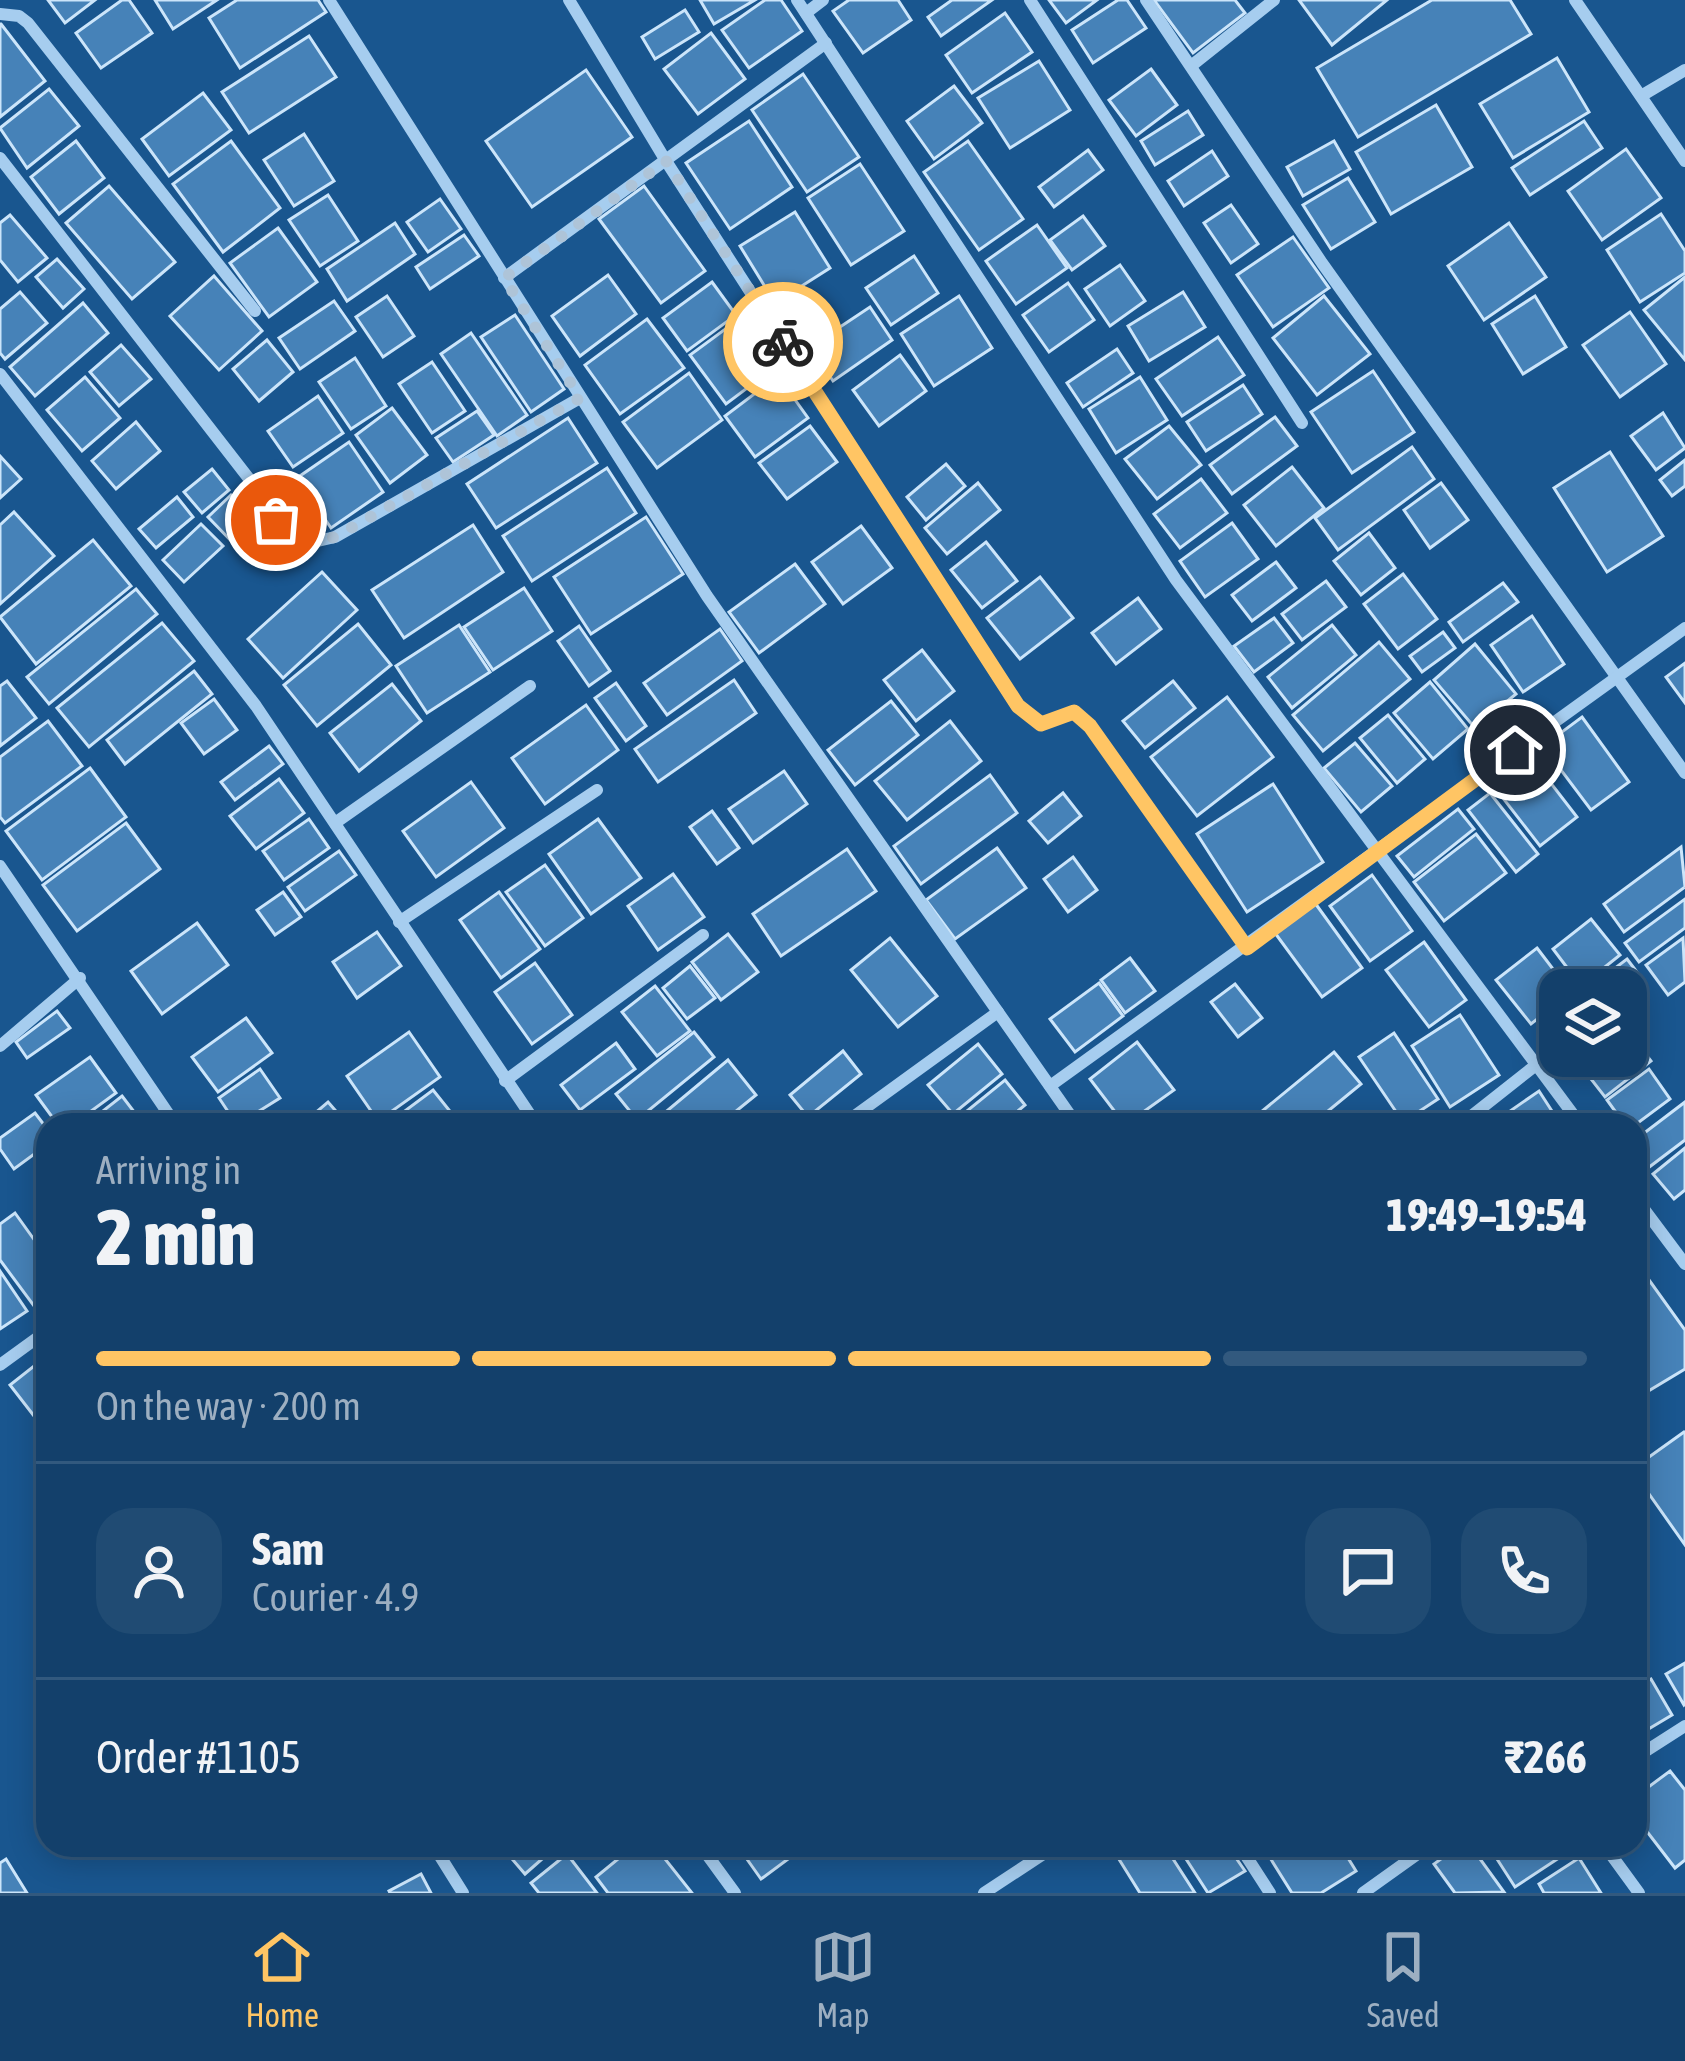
<!DOCTYPE html>
<html lang="en">
<head>
<meta charset="utf-8">
<style>
	body { margin:0; font-family:"Asap Condensed",sans-serif; background:#204b73; color:#f1f3f6; height:100vh; display:flex; flex-direction:column; font-size:45px; white-space:nowrap }
	* { box-sizing:border-box; margin:0 }
	p { font-size:39px; color:#9dafc1 }
	.icon { flex:none; width:66px; height:66px; fill:none; stroke:currentColor; stroke-width:2; stroke-linecap:round; stroke-linejoin:round }
	.map { position:relative; flex:1; overflow:hidden }
	.side { position:absolute; left:36px; top:1113px; width:1611px; height:744px; display:flex; flex-direction:column; background:#13406b; border-radius:36px; box-shadow:0 6px 30px #0003,0 0 0 3px #32597e }
	.side>* { flex:none }
	.buttons { position:absolute; left:1539px; top:969px; display:grid; gap:24px }
	.buttons a { display:grid; place-items:center; width:108px; height:108px; border-radius:24px; background:#13406b; box-shadow:0 6px 30px #0003,0 0 0 3px #32597e; font-size:60px }
	.pin { position:absolute; display:grid; place-items:center; width:102px; height:102px; color:#fff; margin:-51px; border:6px solid #fff; border-radius:50%; box-shadow:0 3px 12px #0007 }
	.courier { position:absolute; display:grid; place-items:center; width:120px; height:120px; margin:-60px; border:9px solid #ffc564; border-radius:50%; background:#fff; color:#222; box-shadow:0 3px 15px #0007 }
	.summary em { font-style:normal; font-weight:800 }
	.summary div { display:flex; flex-direction:column-reverse }
	.summary { display:flex; align-items:center; justify-content:space-between; height:204px; padding:0 60px }
	h1 { font-size:78px; font-weight:800; line-height:90px }
	.bar { display:grid; grid-template-columns:repeat(4,1fr); gap:18px 12px; align-content:center; height:144px; padding:0 60px }
	.bar i { height:15px; border-radius:9px; background:#32597e }
	.bar .current { background:#ffc564 }
	.bar p { grid-column:span 4 }
	.line { display:flex; align-items:center; gap:30px; padding:0 60px; border-top:3px solid #32597e }
	.line div { flex:1 }
	.round { display:grid; place-items:center; flex:none; width:126px; height:126px; border-radius:36px; background:#204b73 }
	.menu { display:flex; justify-content:space-around; align-items:center; height:168px; border-top:3px solid #32597e; background:#13406b; font-size:33px; color:#9dafc1 }
	.menu a { display:grid; justify-items:center; gap:6px }
	.menu .current { color:#ffc564 }
	.map>svg:first-child { display:block }
	.building { fill:#4682b8; stroke:#cce5fa; stroke-width:3 }
	.lines { fill:none; stroke-linecap:round; stroke-linejoin:round }
	.minor { stroke:#a6cdef; stroke-width:12 }
	.done { stroke:#aec4d8; stroke-width:12; stroke-dasharray:0 21.6 }
	.route { stroke:#ffc564; stroke-width:15 }
</style>
</head>
<body>
<div class="map">
<svg width="1685" height="1893" viewBox="0 0 1685 1893">
	<rect width="100%" height="100%" fill="#19568f"/>
	<!-- building -->
	<g class="building">
		<polygon points="48,0 95,0 65,23"/>
		<polygon points="122,0 129,0 152,33 101,68 76,33"/>
		<polygon points="155,0 217,0 173,29"/>
		<polygon points="237,0 318,0 326,12 240,68 209,18"/>
		<polygon points="700,0 755,0 714,24"/>
		<polygon points="765,0 781,0 802,31 749,68 722,30"/>
		<polygon points="849,0 898,0 911,20 863,53 833,11"/>
		<polygon points="952,0 992,0 941,36 928,17"/>
		<polygon points="1049,0 1097,0 1066,23"/>
		<polygon points="1118,0 1127,0 1146,28 1093,63 1072,30"/>
		<polygon points="1154,0 1235,0 1245,13 1193,53"/>
		<polygon points="1299,0 1387,0 1332,45"/>
		<polygon points="1432,0 1510,0 1531,34 1358,137 1317,68"/>
		<polygon points="685,10 699,32 655,59 642,37"/>
		<polygon points="1005,13 1032,52 972,93 946,55"/>
		<polygon points="1,24 45,81 0,117 0,24"/>
		<polygon points="711,33 745,79 698,114 664,69"/>
		<polygon points="309,36 336,77 249,133 222,92"/>
		<polygon points="1557,58 1589,112 1513,158 1480,104"/>
		<polygon points="1039,61 1070,110 1010,148 978,98"/>
		<polygon points="1151,69 1177,105 1136,136 1109,100"/>
		<polygon points="586,70 632,137 532,207 486,141"/>
		<polygon points="803,74 859,157 807,192 752,110"/>
		<polygon points="954,86 982,123 934,159 907,121"/>
		<polygon points="49,89 79,126 27,168 0,128"/>
		<polygon points="203,93 231,130 169,176 142,139"/>
		<polygon points="1436,105 1472,167 1391,214 1356,152"/>
		<polygon points="1188,111 1203,135 1155,165 1141,141"/>
		<polygon points="749,121 792,187 730,229 686,163"/>
		<polygon points="1584,121 1602,148 1530,195 1512,168"/>
		<polygon points="304,134 334,181 294,206 264,160"/>
		<polygon points="76,141 104,178 59,214 31,177"/>
		<polygon points="231,141 280,208 223,252 173,184"/>
		<polygon points="968,141 1023,219 979,250 924,172"/>
		<polygon points="1334,141 1350,169 1303,196 1287,167"/>
		<polygon points="1626,149 1661,198 1602,240 1568,191"/>
		<polygon points="1088,150 1103,170 1054,207 1039,187"/>
		<polygon points="1212,151 1228,176 1184,206 1168,181"/>
		<polygon points="860,164 904,231 851,265 808,198"/>
		<polygon points="1348,178 1375,222 1331,249 1303,205"/>
		<polygon points="109,186 175,262 132,299 66,223"/>
		<polygon points="644,186 705,271 661,303 599,219"/>
		<polygon points="328,195 358,241 320,266 289,220"/>
		<polygon points="440,199 461,229 428,252 407,222"/>
		<polygon points="1231,205 1258,244 1231,263 1204,223"/>
		<polygon points="795,212 830,268 775,303 740,246"/>
		<polygon points="1661,214 1685,251 1685,273 1640,302 1607,250"/>
		<polygon points="10,215 47,258 18,282 0,260 0,223"/>
		<polygon points="1083,216 1105,246 1072,270 1050,240"/>
		<polygon points="395,223 415,254 347,301 327,269"/>
		<polygon points="1509,223 1546,277 1484,320 1448,266"/>
		<polygon points="1037,225 1067,268 1016,304 986,261"/>
		<polygon points="278,228 317,282 269,317 230,263"/>
		<polygon points="464,235 479,256 430,289 416,267"/>
		<polygon points="1293,237 1329,288 1273,327 1237,275"/>
		<polygon points="914,256 938,293 891,325 866,288"/>
		<polygon points="57,259 84,289 63,308 36,277"/>
		<polygon points="1120,265 1145,301 1110,326 1085,289"/>
		<polygon points="608,275 636,314 580,356 552,316"/>
		<polygon points="214,276 262,331 219,370 170,316"/>
		<polygon points="1685,277 1685,360 1644,310"/>
		<polygon points="712,282 736,315 687,351 663,318"/>
		<polygon points="1068,283 1094,320 1049,352 1023,315"/>
		<polygon points="20,292 47,323 5,359 0,353 0,309"/>
		<polygon points="1183,292 1205,327 1149,361 1128,326"/>
		<polygon points="387,296 414,336 383,357 356,317"/>
		<polygon points="959,296 992,348 934,386 901,334"/>
		<polygon points="1324,296 1370,354 1317,395 1273,338"/>
		<polygon points="1535,296 1566,347 1523,374 1492,324"/>
		<polygon points="334,301 355,331 300,369 279,338"/>
		<polygon points="83,303 108,333 35,396 10,367"/>
		<polygon points="870,307 892,340 833,381 810,347"/>
		<polygon points="1630,312 1666,364 1620,397 1583,345"/>
		<polygon points="515,315 564,389 531,412 481,337"/>
		<polygon points="647,319 684,368 620,414 585,365"/>
		<polygon points="739,319 774,368 726,404 690,355"/>
		<polygon points="471,333 527,415 497,436 441,354"/>
		<polygon points="1218,337 1244,375 1182,416 1156,379"/>
		<polygon points="267,340 293,372 259,401 233,369"/>
		<polygon points="121,345 151,379 119,406 90,372"/>
		<polygon points="1117,349 1133,373 1083,407 1067,383"/>
		<polygon points="900,355 926,391 879,426 853,390"/>
		<polygon points="355,358 386,406 351,429 319,382"/>
		<polygon points="432,362 465,411 432,433 399,384"/>
		<polygon points="1373,371 1414,432 1352,473 1311,412"/>
		<polygon points="689,373 722,420 657,468 623,422"/>
		<polygon points="778,376 808,418 755,457 725,416"/>
		<polygon points="85,377 120,418 82,451 47,410"/>
		<polygon points="1140,377 1167,420 1116,453 1089,409"/>
		<polygon points="1243,385 1262,414 1206,451 1187,422"/>
		<polygon points="318,396 343,433 293,467 268,431"/>
		<polygon points="392,408 427,455 390,483 356,435"/>
		<polygon points="477,411 494,435 453,462 436,438"/>
		<polygon points="1663,413 1685,448 1656,470 1631,436"/>
		<polygon points="1275,417 1297,446 1232,494 1210,465"/>
		<polygon points="568,418 597,463 496,528 467,484"/>
		<polygon points="136,422 160,451 116,489 92,461"/>
		<polygon points="810,426 837,462 787,499 759,463"/>
		<polygon points="1169,426 1201,465 1157,499 1125,459"/>
		<polygon points="349,442 383,492 331,528 297,478"/>
		<polygon points="1412,447 1434,479 1338,550 1315,518"/>
		<polygon points="1610,452 1663,536 1607,572 1554,488"/>
		<polygon points="0,456 21,479 0,498"/>
		<polygon points="1685,460 1685,486 1672,496 1660,480"/>
		<polygon points="946,464 965,486 926,520 907,497"/>
		<polygon points="1292,467 1324,508 1276,546 1244,505"/>
		<polygon points="607,468 636,513 532,581 503,536"/>
		<polygon points="212,469 229,490 202,513 184,492"/>
		<polygon points="1201,479 1227,513 1180,548 1154,514"/>
		<polygon points="978,483 1000,510 947,554 925,528"/>
		<polygon points="1441,483 1468,520 1430,548 1404,510"/>
		<polygon points="231,495 260,524 236,546 208,517"/>
		<polygon points="177,497 193,517 156,548 139,529"/>
		<polygon points="14,512 54,556 0,604 0,525"/>
		<polygon points="646,517 683,574 591,634 554,577"/>
		<polygon points="1232,523 1258,559 1205,597 1180,561"/>
		<polygon points="201,524 223,546 184,582 163,560"/>
		<polygon points="473,525 503,572 404,638 372,590"/>
		<polygon points="861,526 892,568 843,604 812,562"/>
		<polygon points="1369,533 1395,568 1361,595 1334,561"/>
		<polygon points="93,540 131,586 36,664 0,617"/>
		<polygon points="986,542 1017,581 982,608 951,570"/>
		<polygon points="1276,562 1296,588 1252,621 1232,595"/>
		<polygon points="795,564 825,604 759,653 729,612"/>
		<polygon points="322,572 357,610 283,678 248,639"/>
		<polygon points="1403,574 1437,619 1398,649 1364,604"/>
		<polygon points="1040,577 1073,618 1020,659 987,618"/>
		<polygon points="1326,581 1346,607 1302,640 1282,614"/>
		<polygon points="1503,583 1518,602 1463,642 1449,622"/>
		<polygon points="524,588 552,631 493,670 464,627"/>
		<polygon points="136,589 157,614 49,704 27,677"/>
		<polygon points="1138,598 1161,629 1116,664 1092,633"/>
		<polygon points="1532,616 1564,664 1523,692 1491,645"/>
		<polygon points="1274,618 1293,643 1254,672 1234,646"/>
		<polygon points="162,623 194,661 89,747 57,708"/>
		<polygon points="358,624 391,665 317,726 284,685"/>
		<polygon points="459,625 490,672 427,713 396,666"/>
		<polygon points="1332,625 1356,655 1292,708 1268,677"/>
		<polygon points="579,626 610,671 589,686 558,641"/>
		<polygon points="720,629 742,661 667,715 644,683"/>
		<polygon points="1443,632 1455,648 1422,672 1410,656"/>
		<polygon points="1379,642 1410,679 1323,751 1293,715"/>
		<polygon points="1475,644 1516,694 1475,728 1434,680"/>
		<polygon points="922,650 954,691 916,721 884,680"/>
		<polygon points="1685,663 1685,703 1666,677"/>
		<polygon points="194,671 212,694 125,764 107,740"/>
		<polygon points="734,680 756,713 658,782 635,749"/>
		<polygon points="7,681 36,718 0,746 0,686"/>
		<polygon points="1173,681 1195,708 1145,748 1123,721"/>
		<polygon points="1430,682 1468,729 1433,759 1394,713"/>
		<polygon points="616,683 646,726 626,741 595,698"/>
		<polygon points="392,684 421,721 359,771 330,733"/>
		<polygon points="1227,697 1273,757 1197,816 1151,757"/>
		<polygon points="214,699 237,730 204,754 181,723"/>
		<polygon points="891,701 918,735 855,785 828,750"/>
		<polygon points="586,705 618,750 545,804 512,758"/>
		<polygon points="1388,715 1425,759 1397,783 1360,738"/>
		<polygon points="1582,717 1629,782 1591,810 1543,746"/>
		<polygon points="48,721 82,766 5,823 0,817 0,757"/>
		<polygon points="950,721 981,761 907,820 875,781"/>
		<polygon points="1355,743 1392,786 1361,812 1324,768"/>
		<polygon points="269,746 283,764 235,800 221,782"/>
		<polygon points="1526,751 1577,817 1540,846 1489,780"/>
		<polygon points="90,768 126,817 42,880 6,831"/>
		<polygon points="784,771 807,804 753,843 729,809"/>
		<polygon points="990,775 1017,813 921,884 894,846"/>
		<polygon points="279,779 304,813 256,849 230,816"/>
		<polygon points="471,782 504,828 436,877 403,831"/>
		<polygon points="1273,784 1323,862 1247,912 1197,834"/>
		<polygon points="1063,793 1081,816 1048,843 1029,821"/>
		<polygon points="1490,793 1538,854 1516,872 1468,810"/>
		<polygon points="1458,809 1474,829 1414,877 1397,856"/>
		<polygon points="712,811 739,848 717,864 690,827"/>
		<polygon points="309,819 329,848 284,880 263,851"/>
		<polygon points="598,819 641,878 591,914 549,854"/>
		<polygon points="126,823 160,869 77,931 43,885"/>
		<polygon points="1476,834 1506,873 1444,921 1414,882"/>
		<polygon points="1681,847 1685,887 1624,932 1604,904"/>
		<polygon points="997,848 1026,888 955,939 926,900"/>
		<polygon points="847,849 876,891 781,956 753,914"/>
		<polygon points="339,851 356,875 305,911 288,887"/>
		<polygon points="1073,857 1097,890 1068,912 1044,879"/>
		<polygon points="545,865 583,918 545,946 506,892"/>
		<polygon points="673,874 704,917 658,950 628,906"/>
		<polygon points="1372,875 1412,931 1370,961 1330,906"/>
		<polygon points="283,892 301,917 275,935 257,910"/>
		<polygon points="499,892 540,949 501,978 460,920"/>
		<polygon points="1685,899 1685,928 1639,962 1625,943"/>
		<polygon points="1315,903 1362,968 1322,997 1275,933"/>
		<polygon points="1591,919 1620,955 1581,986 1553,949"/>
		<polygon points="197,923 228,965 162,1014 131,971"/>
		<polygon points="377,932 401,966 357,998 333,962"/>
		<polygon points="728,934 758,972 721,1000 692,962"/>
		<polygon points="890,938 937,996 898,1027 851,970"/>
		<polygon points="1683,938 1685,982 1668,995 1646,965"/>
		<polygon points="1424,942 1466,1000 1429,1027 1386,970"/>
		<polygon points="1537,948 1569,990 1560,990 1560,1001 1531,1024 1496,980"/>
		<polygon points="1130,958 1155,991 1125,1013 1101,980"/>
		<polygon points="1627,959 1640,976 1622,990 1586,990"/>
		<polygon points="535,963 572,1015 532,1044 495,992"/>
		<polygon points="690,966 715,998 687,1019 663,988"/>
		<polygon points="1099,983 1123,1016 1075,1052 1050,1019"/>
		<polygon points="1235,984 1262,1018 1238,1037 1211,1002"/>
		<polygon points="655,986 690,1031 657,1056 622,1012"/>
		<polygon points="57,1011 70,1028 27,1058 16,1042"/>
		<polygon points="1460,1015 1499,1075 1450,1107 1412,1046"/>
		<polygon points="246,1018 272,1053 218,1092 192,1057"/>
		<polygon points="1626,1029 1651,1061 1605,1097 1573,1056 1626,1056"/>
		<polygon points="409,1032 440,1077 378,1121 347,1076"/>
		<polygon points="694,1032 714,1057 637,1120 616,1094"/>
		<polygon points="1394,1033 1438,1099 1403,1122 1359,1057"/>
		<polygon points="1137,1042 1174,1090 1125,1125 1090,1079"/>
		<polygon points="616,1043 635,1069 580,1110 561,1085"/>
		<polygon points="978,1044 1002,1074 953,1114 928,1085"/>
		<polygon points="843,1051 861,1074 808,1117 790,1095"/>
		<polygon points="1334,1052 1361,1084 1311,1125 1262,1125 1255,1117"/>
		<polygon points="90,1057 116,1093 72,1125 58,1125 36,1095"/>
		<polygon points="728,1060 756,1095 719,1125 650,1125"/>
		<polygon points="260,1069 280,1098 237,1125 219,1098"/>
		<polygon points="1649,1069 1670,1099 1635,1125 1625,1125 1607,1100"/>
		<polygon points="1005,1080 1025,1105 1001,1125 961,1125 957,1119"/>
		<polygon points="433,1090 453,1115 440,1125 386,1125"/>
		<polygon points="1539,1091 1561,1125 1490,1125"/>
		<polygon points="122,1096 138,1117 128,1125 85,1125"/>
		<polygon points="328,1102 348,1125 301,1125"/>
		<polygon points="1685,1102 1685,1140 1644,1171 1635,1158 1635,1140"/>
		<polygon points="35,1113 48,1130 48,1144 14,1169 0,1149 0,1138"/>
		<polygon points="1685,1148 1685,1190 1674,1199 1653,1174"/>
		<polygon points="15,1213 48,1259 48,1302 37,1310 0,1260 0,1224"/>
		<polygon points="0,1271 27,1311 0,1329"/>
		<polygon points="1644,1273 1685,1330 1685,1369 1635,1399 1635,1279"/>
		<polygon points="48,1355 48,1434 10,1385"/>
		<polygon points="1684,1432 1685,1433 1685,1545 1635,1474 1635,1467"/>
		<polygon points="1685,1663 1685,1704 1684,1705 1666,1674"/>
		<polygon points="1651,1679 1672,1715 1635,1737 1635,1689"/>
		<polygon points="1670,1771 1685,1790 1685,1860 1675,1868 1635,1816 1635,1797"/>
		<polygon points="500,1845 558,1845 525,1874"/>
		<polygon points="635,1845 654,1845 692,1893 608,1893 596,1877"/>
		<polygon points="737,1845 807,1845 761,1879"/>
		<polygon points="1117,1845 1164,1845 1195,1893 1140,1893 1112,1848"/>
		<polygon points="1177,1845 1227,1845 1245,1871 1208,1893"/>
		<polygon points="1262,1845 1340,1845 1356,1871 1321,1893 1292,1893"/>
		<polygon points="1460,1845 1470,1845 1504,1892 1455,1893 1434,1864"/>
		<polygon points="1488,1845 1568,1845 1571,1850 1515,1887"/>
		<polygon points="567,1854 597,1893 539,1893 531,1883"/>
		<polygon points="1579,1858 1601,1893 1544,1893 1539,1884"/>
		<polygon points="6,1859 27,1893 0,1893 0,1863"/>
		<polygon points="421,1874 431,1893 390,1893 389,1891"/>
	</g>
	<g class="lines">
		<!-- minor -->
		<g class="minor">
			<polyline points="329,0 707,596 1077,1125"/>
			<polyline points="569,0 666,161 1017,706 1041,724 1074,712 1090,726 1247,948"/>
			<polyline points="797,0 1176,580 1581,1125"/>
			<polyline points="1030,0 1302,423"/>
			<polyline points="1146,0 1322,263 1685,773"/>
			<polyline points="1575,0 1685,161"/>
			<polyline points="806,13 823,0"/>
			<polyline points="0,14 19,16 28,23 255,311"/>
			<polyline points="1191,66 1274,0"/>
			<polyline points="1641,96 1685,70"/>
			<polyline points="0,158 295,538 309,543 335,537 580,398"/>
			<polyline points="504,278 826,43"/>
			<polyline points="0,374 256,706 537,1125"/>
			<polyline points="335,823 530,686"/>
			<polyline points="0,866 176,1125"/>
			<polyline points="399,922 597,790"/>
			<polyline points="0,1046 80,978"/>
			<polyline points="505,1081 703,935"/>
			<polyline points="1050,1086 1685,628"/>
			<polyline points="842,1125 998,1012"/>
			<polyline points="1460,1125 1536,1065"/>
			<polyline points="1635,1197 1685,1264"/>
			<polyline points="0,1365 48,1330"/>
			<polyline points="1635,1758 1685,1726"/>
			<polyline points="433,1845 463,1893"/>
			<polyline points="700,1845 735,1893"/>
			<polyline points="1239,1845 1270,1893"/>
			<polyline points="1604,1845 1639,1893"/>
			<polyline points="984,1893 1057,1845"/>
			<polyline points="1363,1893 1430,1845"/>
		</g>
	</g>
	<g class="lines">
		<!-- done -->
		<polyline class="done" points="276,520 309,543 335,537 580,398 504,278 666,161 783,342"/>
		<!-- route -->
		<polyline class="route" points="783,342 1018,706 1041,724 1074,712 1090,726 1247,948 1515,750"/>
	</g>
</svg>
<div class="buttons">
<a><svg class="icon" aria-label="layers" viewBox="0 0 24 24"><path d="M12 4l9 5-9 5-9-5zM3 14l9 5 9-5"/></svg></a>
</div>
<div class="pin" style="left:276px;top:520px;background:#ea580c"><svg class="icon" aria-label="bag" viewBox="0 0 24 24"><path d="M5 8h14l-1 12H6zM9 8a3 3 0 0 1 6 0"/></svg></div>
<div class="pin" style="left:1515px;top:750px;background:#1f2937"><svg class="icon" aria-label="home" viewBox="0 0 24 24"><path d="M3 11l9-7 9 7M6 9v11h12V9"/></svg></div>
<div class="courier" style="left:783px;top:342px"><svg class="icon" aria-label="bike" viewBox="0 0 24 24"><circle cx="6" cy="16" r="4"/><circle cx="18" cy="16" r="4"/><path d="M6 16l4-8h5l3 8M10 8l3 8H6M13 5h3"/></svg></div>
<section class="side">
<div class="summary"><div><h1>2 min</h1><p>Arriving in</p></div><em>19:49–19:54</em></div>
<div class="bar"><i class="current"></i><i class="current"></i><i class="current"></i><i></i><p>On the way · 200 m</p></div>
<div class="line" style="height:216px"><a class="round"><svg class="icon" aria-label="person" viewBox="0 0 24 24"><circle cx="12" cy="8" r="4"/><path d="M4 21q1-7 8-7t8 7"/></svg></a><div><b>Sam</b><p>Courier · 4.9</p></div><a class="round"><svg class="icon" aria-label="chat" viewBox="0 0 24 24"><path d="M4 5h16v11H9l-5 4z"/></svg></a><a class="round"><svg class="icon" aria-label="phone" viewBox="0 0 24 24"><path d="M5 4h4l2 5-3 2q2 4 5 5l2-3 5 2v4C11 20 4 13 5 4z"/></svg></a></div>
<div class="line" style="height:156px"><div>Order #1105</div><b>₹266</b></div>
</section>
</div>
<nav class="menu">
<a class="current"><svg class="icon" aria-label="home" viewBox="0 0 24 24"><path d="M3 11l9-7 9 7M6 9v11h12V9"/></svg>Home</a>
<a><svg class="icon" aria-label="map" viewBox="0 0 24 24"><path d="M3 6l6-2 6 2 6-2v14l-6 2-6-2-6 2zM9 4v14M15 6v14"/></svg>Map</a>
<a><svg class="icon" aria-label="saved" viewBox="0 0 24 24"><path d="M7 4h10v16l-5-4-5 4z"/></svg>Saved</a>
</nav>
</body>
</html>
